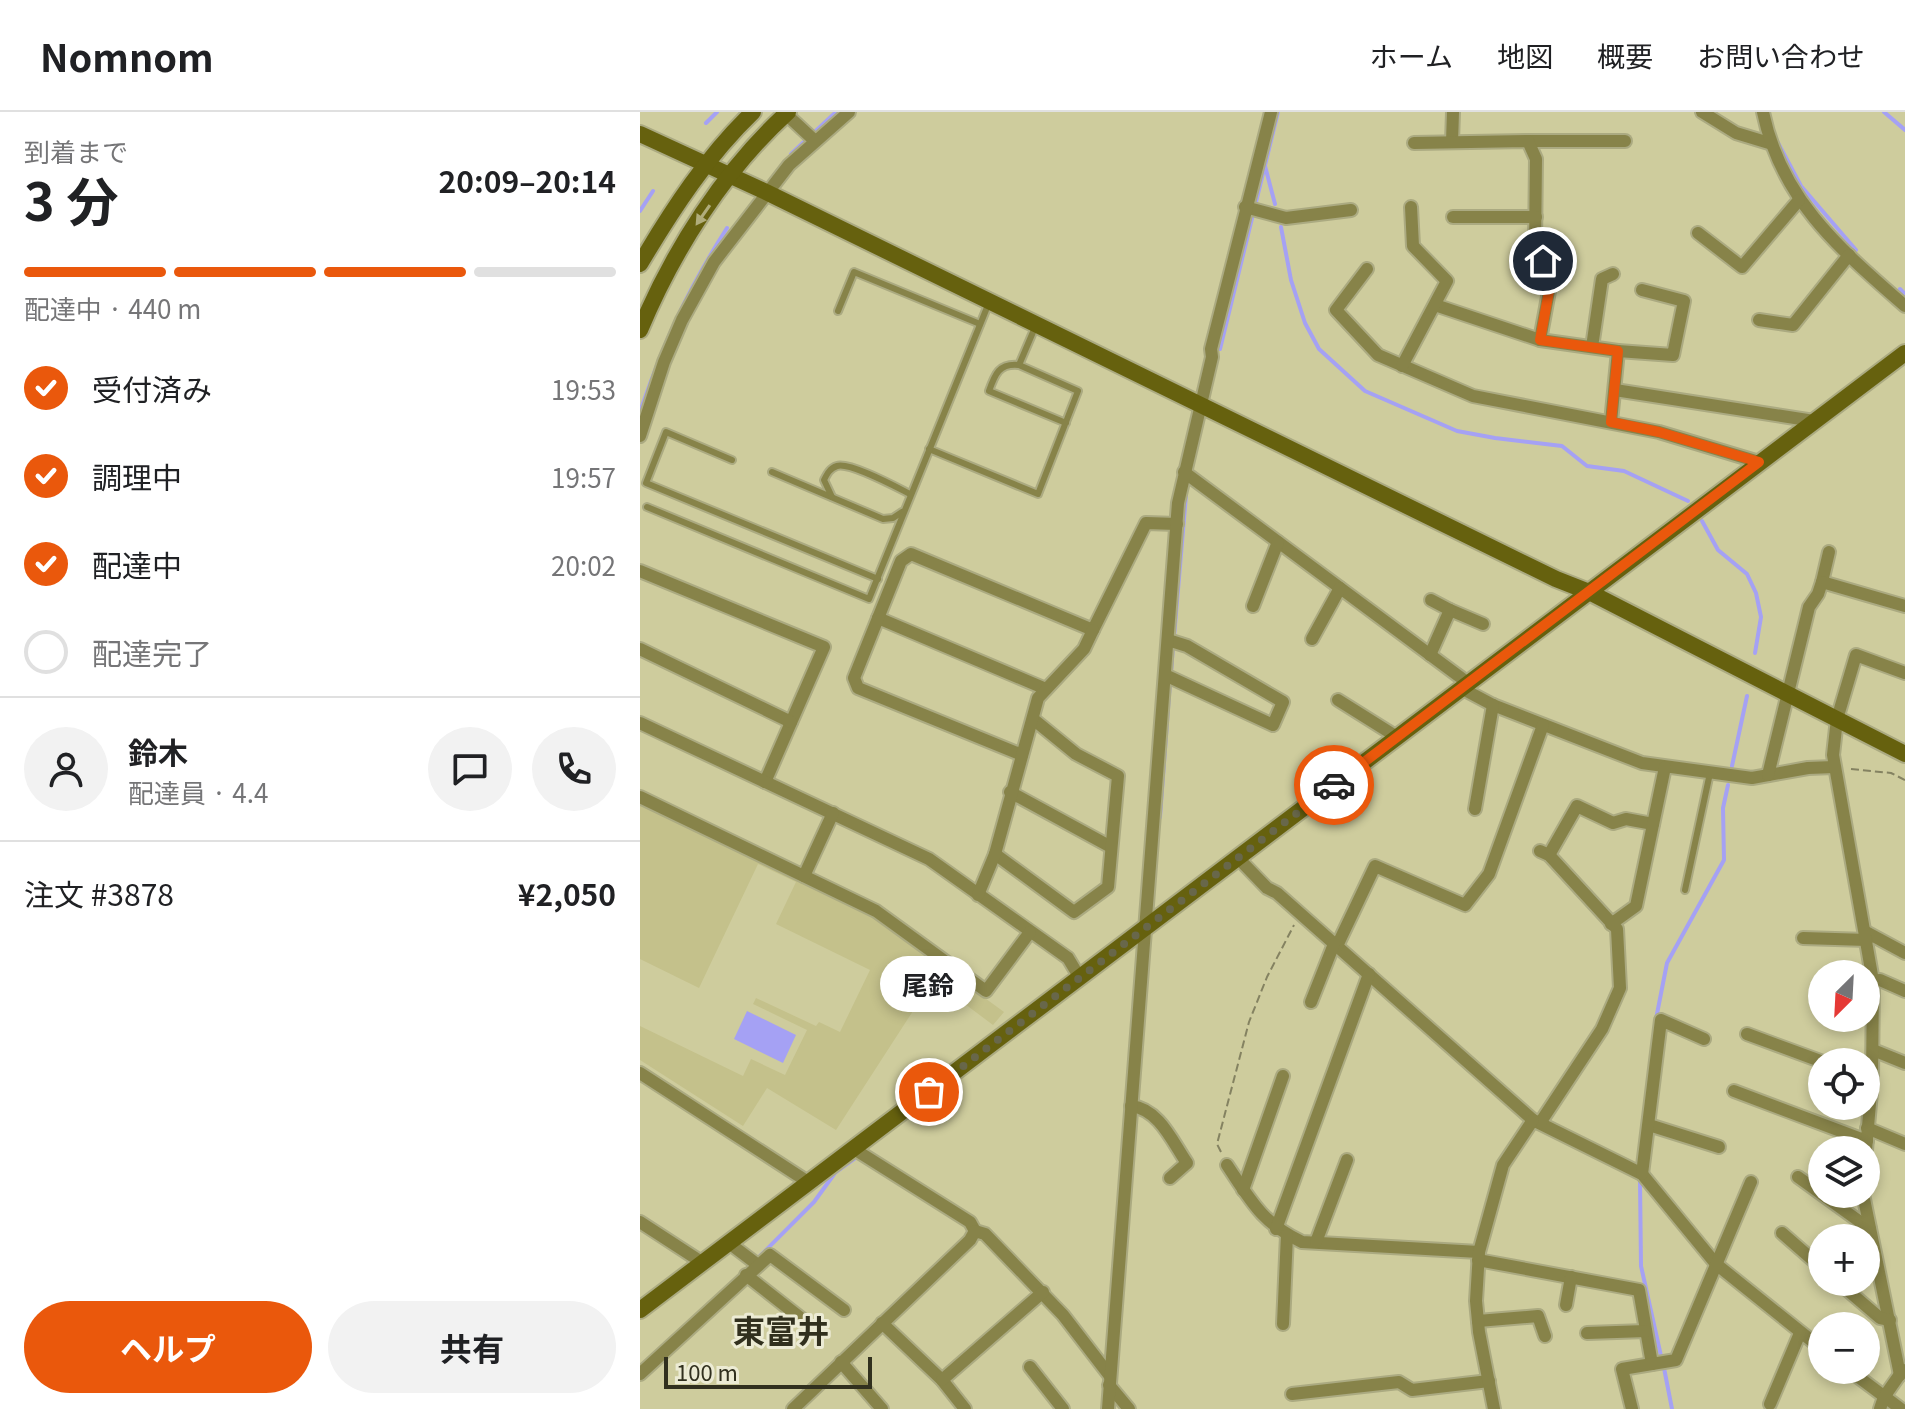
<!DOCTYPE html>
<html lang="ja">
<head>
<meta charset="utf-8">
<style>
	body { margin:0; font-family:Georgia,"Noto Sans JP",serif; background:#f2f2f2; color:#202124; height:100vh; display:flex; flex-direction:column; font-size:30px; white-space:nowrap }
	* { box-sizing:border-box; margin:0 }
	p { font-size:26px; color:#757577 }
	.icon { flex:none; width:44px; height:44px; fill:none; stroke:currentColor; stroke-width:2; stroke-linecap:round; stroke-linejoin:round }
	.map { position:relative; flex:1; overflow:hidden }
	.side { display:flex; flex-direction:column; background:#fff; width:640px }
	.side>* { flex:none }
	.needle { width:52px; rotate:204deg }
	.fabs { position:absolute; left:1168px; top:848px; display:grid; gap:16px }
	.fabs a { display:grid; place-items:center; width:72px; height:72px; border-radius:50%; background:#fff; box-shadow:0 4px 12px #0003; font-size:40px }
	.scale { position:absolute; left:24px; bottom:20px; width:208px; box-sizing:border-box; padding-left:8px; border:4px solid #31301e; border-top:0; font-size:22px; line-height:28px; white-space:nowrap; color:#31301e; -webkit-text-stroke:6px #ecebd4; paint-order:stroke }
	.pin { position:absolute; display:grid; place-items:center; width:68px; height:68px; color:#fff; margin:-34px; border:4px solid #fff; border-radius:50%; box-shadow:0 2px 8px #0007 }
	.courier { position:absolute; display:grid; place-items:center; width:80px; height:80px; margin:-40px; border:6px solid #ea580c; border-radius:50%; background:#fff; color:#222; box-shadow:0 2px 10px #0007 }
	.bubble { position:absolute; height:56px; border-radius:28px; background:#fff; box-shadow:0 4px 12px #0003; font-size:26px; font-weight:700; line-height:56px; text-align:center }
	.summary em { font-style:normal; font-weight:700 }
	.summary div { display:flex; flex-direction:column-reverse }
	.summary { display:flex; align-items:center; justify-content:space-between; height:136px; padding:0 24px }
	h1 { font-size:52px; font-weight:700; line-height:60px }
	.bar { display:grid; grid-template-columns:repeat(4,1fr); gap:12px 8px; align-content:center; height:96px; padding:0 24px }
	.bar i { height:10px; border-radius:6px; background:#e0e0e0 }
	.bar .current { background:#ea580c }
	.bar p { grid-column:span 4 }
	.line { display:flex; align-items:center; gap:20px; padding:0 24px; border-top:2px solid #e0e0e0 }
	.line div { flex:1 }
	.round { display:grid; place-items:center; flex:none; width:84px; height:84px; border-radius:42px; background:#f2f2f2 }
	ol { padding:0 24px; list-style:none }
	li { display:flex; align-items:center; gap:24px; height:88px }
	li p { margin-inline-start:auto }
	li .icon { padding:8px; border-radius:50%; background:#ea580c; color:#fff; stroke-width:4 }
	li:last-child { color:#757577 }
	li i { width:44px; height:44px; border:4px solid #e0e0e0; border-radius:50% }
	.action { display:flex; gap:16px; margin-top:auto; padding:16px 24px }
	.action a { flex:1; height:92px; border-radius:48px; background:#ea580c; color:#fff; font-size:32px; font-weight:700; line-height:92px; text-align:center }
	.action a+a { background:#f2f2f2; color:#202124 }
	header { display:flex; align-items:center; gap:48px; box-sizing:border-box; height:112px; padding:0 40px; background:#fff; border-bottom:2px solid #e0e0e0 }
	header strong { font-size:38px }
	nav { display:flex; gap:44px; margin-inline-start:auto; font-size:28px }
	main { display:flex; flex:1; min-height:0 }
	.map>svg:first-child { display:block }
	.built { fill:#c4c18b }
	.water { fill:#a5a1f4 }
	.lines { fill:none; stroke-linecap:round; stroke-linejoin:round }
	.stream { stroke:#a5a1f4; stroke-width:4 }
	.lane-casing { stroke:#abaa81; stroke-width:10 }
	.street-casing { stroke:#abaa81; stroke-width:16 }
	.secondary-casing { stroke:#abaa81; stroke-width:20 }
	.path { stroke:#848261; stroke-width:2; stroke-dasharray:8 4; stroke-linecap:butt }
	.lane { stroke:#878349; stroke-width:6 }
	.street { stroke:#878349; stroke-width:12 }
	.secondary { stroke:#66610e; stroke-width:16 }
	.oneway { fill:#b0ad7b }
	.done { stroke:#68674a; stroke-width:8; stroke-dasharray:0 14.4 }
	.route { stroke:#ea580c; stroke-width:10 }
	.labels { text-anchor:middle; stroke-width:6; stroke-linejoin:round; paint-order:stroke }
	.quarter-label { font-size:32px; font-weight:bold; fill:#31301e; stroke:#ecebd4 }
</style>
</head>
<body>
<header>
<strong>Nomnom</strong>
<nav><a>ホーム</a><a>地図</a><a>概要</a><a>お問い合わせ</a></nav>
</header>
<main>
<section class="side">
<div class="summary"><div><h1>3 分</h1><p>到着まで</p></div><em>20:09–20:14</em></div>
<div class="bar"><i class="current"></i><i class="current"></i><i class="current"></i><i></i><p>配達中 · 440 m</p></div>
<ol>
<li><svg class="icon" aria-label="check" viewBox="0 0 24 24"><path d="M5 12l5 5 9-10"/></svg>受付済み<p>19:53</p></li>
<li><svg class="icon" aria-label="check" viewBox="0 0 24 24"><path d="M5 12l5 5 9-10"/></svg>調理中<p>19:57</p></li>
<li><svg class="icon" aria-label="check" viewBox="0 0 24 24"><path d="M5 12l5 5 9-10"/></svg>配達中<p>20:02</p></li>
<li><i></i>配達完了</li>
</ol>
<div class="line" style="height:144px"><a class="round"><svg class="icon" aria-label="person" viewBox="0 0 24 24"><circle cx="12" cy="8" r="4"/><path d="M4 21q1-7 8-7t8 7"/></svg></a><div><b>鈴木</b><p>配達員 · 4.4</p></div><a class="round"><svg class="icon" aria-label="chat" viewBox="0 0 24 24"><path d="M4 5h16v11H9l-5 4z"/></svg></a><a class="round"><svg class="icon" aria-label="phone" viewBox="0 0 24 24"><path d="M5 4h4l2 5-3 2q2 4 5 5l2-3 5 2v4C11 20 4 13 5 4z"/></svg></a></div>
<div class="line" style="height:104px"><div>注文 #3878</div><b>¥2,050</b></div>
<div class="action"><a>ヘルプ</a><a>共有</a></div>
</section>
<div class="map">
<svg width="1265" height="1297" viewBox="0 0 1265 1297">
	<rect width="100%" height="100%" fill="#cecc9d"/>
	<!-- built -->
	<polygon class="built" points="0,693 234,805 364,900 353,913 293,868 196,1018 127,976 103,1014 0,948 0,914 103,964 111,947 145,963 167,918 113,892 116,886 176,914 179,910 200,920 230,858 136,812 156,770 118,752 59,876 0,847"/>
	<!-- water -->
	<polygon class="water" points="107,899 156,923 143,951 94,927"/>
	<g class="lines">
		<!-- stream -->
		<g class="stream">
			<polyline points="1244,0 1265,18"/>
			<polyline points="66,11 77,0"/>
			<polyline points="1136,27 1161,74 1216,138"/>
			<polyline points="151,42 196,0"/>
			<polyline points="625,54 635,92"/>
			<polyline points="0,99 13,79"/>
			<polyline points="641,115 651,168 665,211 679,237 725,279 817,319 855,326 922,334 947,354 984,359 1048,389"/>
			<polyline points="1260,177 1265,182"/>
			<polyline points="580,237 638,0"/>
			<path d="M 0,300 C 24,229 47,179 87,116"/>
			<polyline points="1062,409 1078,438 1107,462 1116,481 1121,505 1115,541"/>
			<polyline points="534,525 546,383"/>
			<polyline points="531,561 533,534"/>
			<polyline points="1092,654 1107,584"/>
			<polyline points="520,705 530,570"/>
			<polyline points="1016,907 1027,851 1084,748 1083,696 1088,673"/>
			<polyline points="1000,1069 1001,1154 1021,1244"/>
			<polyline points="117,1147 174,1090 195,1061 217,1045 220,1047"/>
			<polyline points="1024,1256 1032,1297"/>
		</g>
		<defs>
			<g id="lane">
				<polyline points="198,199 214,160 340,212"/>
				<polyline points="379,253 396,213"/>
				<path d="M 289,337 L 398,382 L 438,279 L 379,253 C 359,251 355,262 349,279 L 426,311"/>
				<polyline points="92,348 26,320 6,371 238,467"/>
				<polyline points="132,360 243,407 253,406 262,400"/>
				<path d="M 192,385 L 184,368 C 187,362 190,356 197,354 C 210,350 256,375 270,382"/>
				<polyline points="7,395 229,487 348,193"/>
				<polyline points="1045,778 1070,661"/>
			</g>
			<g id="street">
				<polyline points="1062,0 1096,21 1129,31"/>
				<path d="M 1123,0 C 1141,88 1200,137 1265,194"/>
				<polyline points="146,2 175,29"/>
				<polyline points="888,29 985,29"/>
				<polyline points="812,30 813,0"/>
				<polyline points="774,31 888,29 896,47 895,135 912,163 900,228"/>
				<polyline points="605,95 646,106 711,98"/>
				<polyline points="813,105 896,105"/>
				<polyline points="1058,121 1102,155 1159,88"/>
				<polyline points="727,157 696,198 738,243 833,284 1019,320 1119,350"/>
				<polyline points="795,193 900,228 978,239 971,310"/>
				<polyline points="1119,208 1153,213 1209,143"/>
				<polyline points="952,235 962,167 973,162"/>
				<polyline points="978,239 1033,243 1044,189 1002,178"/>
				<polyline points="762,254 807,169 773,134 771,95"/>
				<polyline points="975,278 1174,309"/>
				<polyline points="0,324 24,250 42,208 74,150 149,53 209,0"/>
				<polyline points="544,360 828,571"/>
				<polyline points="0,459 184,535 125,670"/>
				<polyline points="1182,470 1189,440"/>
				<polyline points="613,494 638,430"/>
				<polyline points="810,498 843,512"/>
				<polyline points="238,506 406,577"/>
				<polyline points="672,527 700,476"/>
				<polyline points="0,537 151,610"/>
				<polyline points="790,543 810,498 791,488"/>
				<polyline points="525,563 633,613 643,590 547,534 528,528"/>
				<polyline points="821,576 853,593 1002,651 1112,666 1168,656 1194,655"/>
				<polyline points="698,588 757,625"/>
				<polyline points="0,611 289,747 428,846 440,866"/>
				<polyline points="382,643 218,576 214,566 261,449 271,442 453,518 506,411 537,412"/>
				<polyline points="1128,663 1169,495 1178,482 1182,470 1265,494"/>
				<polyline points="370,680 471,735"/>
				<polyline points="0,685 236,799 346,879 390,820"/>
				<polyline points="835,697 853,593"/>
				<polyline points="355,742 434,800 468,775 478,664 436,642 393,607"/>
				<polyline points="909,743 937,694 973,711 986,707 1013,712"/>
				<polyline points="599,747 627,776 637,781 893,1008 1002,1062 1076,1152 1182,1237"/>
				<polyline points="164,764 193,701"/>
				<polyline points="338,783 355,742 398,586 444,537 453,518"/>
				<polyline points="971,812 996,794 1025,655"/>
				<polyline points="1226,820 1265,841"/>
				<polyline points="1163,826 1227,828"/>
				<polyline points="697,834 735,754 825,793 849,762 903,613"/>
				<polyline points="1233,869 1240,868 1265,879"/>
				<polyline points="671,890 694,832"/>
				<polyline points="1107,922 1183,950"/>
				<polyline points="1233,938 1265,951"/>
				<polyline points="0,961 168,1070"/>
				<polyline points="1094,979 1227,1029"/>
				<path d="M 491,994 C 519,997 532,1029 547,1051 L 530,1066"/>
				<polyline points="900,1011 962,917 980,876 977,817 909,743 900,739"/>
				<polyline points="1009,1013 1079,1035"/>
				<polyline points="1227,1016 1265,1032"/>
				<polyline points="214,1037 330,1110 335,1119 345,1122 423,1203 470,1264"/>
				<polyline points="1226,1038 1232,968 1233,869 1193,643 1197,607 1216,543 1265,561"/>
				<path d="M 587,1053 C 611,1089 622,1111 662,1130 L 839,1140"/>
				<polyline points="1002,1062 1021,908 1064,927"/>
				<polyline points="1158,1065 1230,1117"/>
				<polyline points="603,1078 643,964"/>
				<polyline points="1223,1082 1260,1263"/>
				<polyline points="0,1110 63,1151"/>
				<polyline points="636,1117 729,862"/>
				<polyline points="1142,1121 1182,1156"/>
				<polyline points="676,1130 707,1048"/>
				<polyline points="89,1131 118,1153"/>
				<polyline points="838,1148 999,1178 1012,1252"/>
				<polyline points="106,1163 162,1207"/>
				<polyline points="1198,1170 1240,1206 1250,1208"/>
				<polyline points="926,1193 931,1165"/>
				<polyline points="838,1209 898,1204 905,1224"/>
				<polyline points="242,1211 302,1268 325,1297"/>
				<polyline points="643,1212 647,1123"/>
				<polyline points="947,1221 1006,1219"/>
				<polyline points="201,1250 242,1297"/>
				<polyline points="390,1255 423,1297"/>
				<polyline points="1209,1258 1261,1297"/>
				<polyline points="0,1262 130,1143 204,1198"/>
				<polyline points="302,1268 403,1180"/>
				<polyline points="469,1273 489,1297"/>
				<polyline points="652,1282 759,1270 772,1278 849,1269"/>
				<polyline points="1130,1292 1160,1221"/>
				<polyline points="153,1297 330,1128 335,1119"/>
				<polyline points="468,1297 538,391 572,245 571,237 631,0"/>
				<polyline points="854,1297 839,1220 836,1189 839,1140 863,1053 893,1008"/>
				<polyline points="992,1297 982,1257 1036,1248 1111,1070"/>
				<polyline points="1240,1297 1244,1285 1263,1258"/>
			</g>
			<g id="secondary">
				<polyline points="0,22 126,80 916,467 949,480 1265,642"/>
				<path d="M 0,152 C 32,98 67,44 113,0"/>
				<path d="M 0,218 C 33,139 84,58 148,0"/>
				<polyline points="0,1198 1265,241"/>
			</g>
		</defs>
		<!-- lane casing -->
		<use href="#lane" class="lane-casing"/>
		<!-- street casing -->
		<use href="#street" class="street-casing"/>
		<!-- secondary casing -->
		<use href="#secondary" class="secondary-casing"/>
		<!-- path -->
		<g class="path">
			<polyline points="1211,657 1251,661 1265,668"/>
			<polyline points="581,1040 577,1032 609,910 627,865 654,813"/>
		</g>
		<!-- lane -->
		<use href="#lane" class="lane"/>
		<!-- street -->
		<use href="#street" class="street"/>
		<!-- secondary -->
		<use href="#secondary" class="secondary"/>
	</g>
	<!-- one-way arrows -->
	<defs><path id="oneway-solid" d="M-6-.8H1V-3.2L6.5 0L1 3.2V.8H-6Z" transform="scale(2)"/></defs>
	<use class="oneway" href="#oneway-solid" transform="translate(63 103) rotate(125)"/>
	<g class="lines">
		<!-- done -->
		<polyline class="done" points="289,980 694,673"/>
		<!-- route -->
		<polyline class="route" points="694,673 1119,350 1019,320 971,310 978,239 900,228 912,163 903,149"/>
	</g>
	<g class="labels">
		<!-- quarter labels -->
		<g class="quarter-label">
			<text x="141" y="1231">東富井</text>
		</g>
	</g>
</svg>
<div class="fabs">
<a><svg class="needle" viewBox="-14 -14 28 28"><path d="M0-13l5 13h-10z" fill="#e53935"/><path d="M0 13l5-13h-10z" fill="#757577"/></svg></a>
<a><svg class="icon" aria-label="locate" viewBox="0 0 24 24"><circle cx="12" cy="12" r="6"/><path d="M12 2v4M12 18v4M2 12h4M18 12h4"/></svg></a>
<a><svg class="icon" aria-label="layers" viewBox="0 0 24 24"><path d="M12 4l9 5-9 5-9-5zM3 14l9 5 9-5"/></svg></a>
<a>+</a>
<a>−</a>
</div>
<div class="scale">100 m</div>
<div class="pin" style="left:289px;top:980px;background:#ea580c"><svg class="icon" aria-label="bag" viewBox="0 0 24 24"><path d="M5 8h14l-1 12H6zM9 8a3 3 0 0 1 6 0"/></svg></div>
<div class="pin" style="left:903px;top:149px;background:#1f2937"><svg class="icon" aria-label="home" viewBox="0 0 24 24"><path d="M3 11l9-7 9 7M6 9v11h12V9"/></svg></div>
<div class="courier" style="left:694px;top:673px"><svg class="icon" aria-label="car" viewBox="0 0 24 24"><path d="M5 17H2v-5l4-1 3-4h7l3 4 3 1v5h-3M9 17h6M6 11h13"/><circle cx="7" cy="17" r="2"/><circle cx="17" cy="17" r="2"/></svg></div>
<div class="bubble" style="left:240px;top:844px;width:96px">尾鈴</div>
</div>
</main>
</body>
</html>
